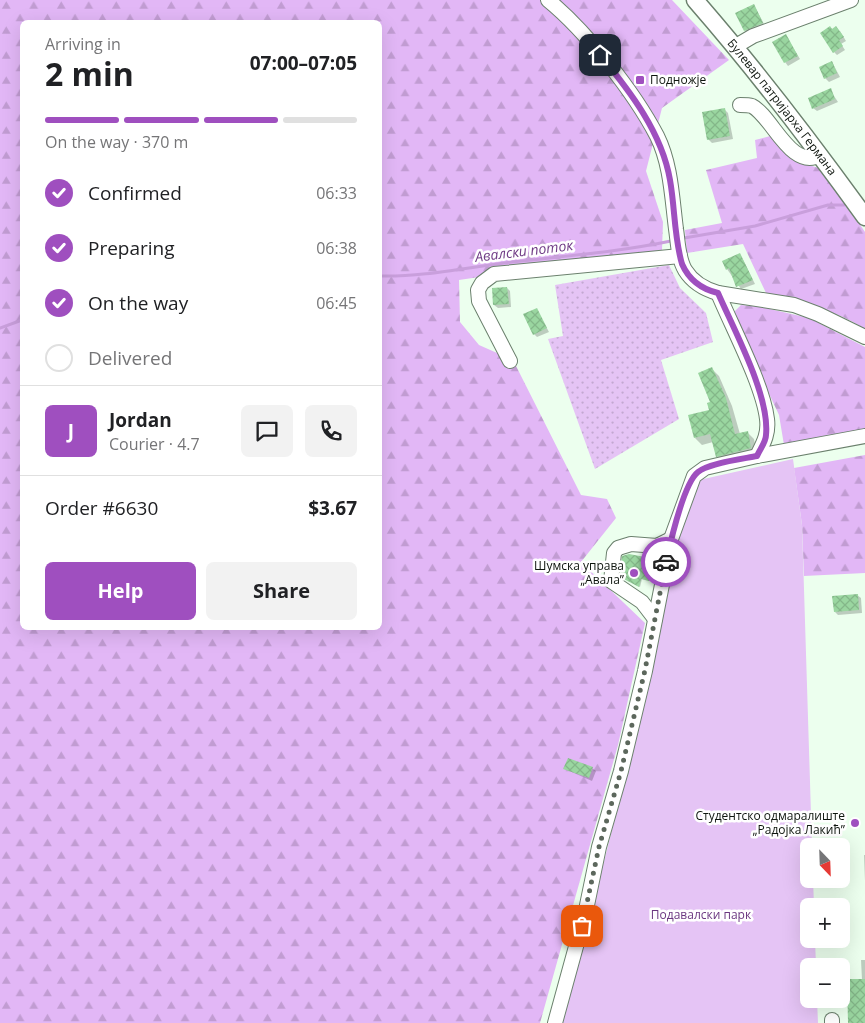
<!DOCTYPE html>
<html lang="en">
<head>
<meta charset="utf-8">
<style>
	body { margin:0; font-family:"Open Sans",sans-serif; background:#f2f2f2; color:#202124; height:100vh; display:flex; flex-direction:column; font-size:19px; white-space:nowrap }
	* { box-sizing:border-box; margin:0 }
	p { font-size:16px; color:#757577 }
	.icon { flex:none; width:28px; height:28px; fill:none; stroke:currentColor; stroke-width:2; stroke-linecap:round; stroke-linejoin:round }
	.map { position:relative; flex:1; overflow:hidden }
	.sheet { position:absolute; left:20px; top:20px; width:362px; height:610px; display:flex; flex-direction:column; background:#fff; border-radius:8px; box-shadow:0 5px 20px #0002 }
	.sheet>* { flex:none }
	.needle { width:32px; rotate:157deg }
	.controls { position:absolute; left:800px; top:838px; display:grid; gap:10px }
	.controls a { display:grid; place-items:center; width:50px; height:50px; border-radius:8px; background:#fff; box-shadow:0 5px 20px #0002; font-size:25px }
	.pin { position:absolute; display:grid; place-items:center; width:42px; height:42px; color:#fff; margin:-21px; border-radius:10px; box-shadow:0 2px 8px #0006 }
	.courier { position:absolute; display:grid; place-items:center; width:50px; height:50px; margin:-25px; border:4px solid #9f4fbf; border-radius:50%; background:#fff; color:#222; box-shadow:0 1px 6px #0007 }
	.summary em { font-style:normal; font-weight:700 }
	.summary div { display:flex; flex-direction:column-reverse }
	.summary { display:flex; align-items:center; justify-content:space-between; height:85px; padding:0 25px }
	h1 { font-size:32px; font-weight:700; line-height:38px }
	.bar { display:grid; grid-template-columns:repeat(4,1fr); gap:8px 5px; align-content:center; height:60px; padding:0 25px }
	.bar i { height:6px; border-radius:4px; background:#e0e0e0 }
	.bar .current { background:#9f4fbf }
	.bar p { grid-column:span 4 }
	.line { display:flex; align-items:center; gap:12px; padding:0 25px; border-top:1px solid #e0e0e0 }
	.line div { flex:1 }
	.round { display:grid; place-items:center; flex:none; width:52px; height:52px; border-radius:8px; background:#f2f2f2 }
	ol { padding:0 25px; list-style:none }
	li { display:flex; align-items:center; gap:15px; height:55px }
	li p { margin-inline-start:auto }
	li .icon { padding:5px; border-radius:50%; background:#9f4fbf; color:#fff; stroke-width:4 }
	li:last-child { color:#757577 }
	li i { width:28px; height:28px; border:2px solid #e0e0e0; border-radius:50% }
	.action { display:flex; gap:10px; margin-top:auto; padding:10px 25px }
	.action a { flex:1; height:58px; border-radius:8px; background:#9f4fbf; color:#fff; font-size:20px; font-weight:700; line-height:58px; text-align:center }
	.action a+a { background:#f2f2f2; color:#202124 }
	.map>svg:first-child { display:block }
	.grass { fill:url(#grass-dots) }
	.forest { fill:url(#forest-firs); fill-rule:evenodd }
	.green { fill:#e5c4f5 }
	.shadow { fill:#0003 }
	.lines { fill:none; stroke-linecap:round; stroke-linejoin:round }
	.stream { stroke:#c99fdc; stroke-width:3 }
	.building { fill:url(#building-cross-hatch) }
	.minor-casing { stroke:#6b806d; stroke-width:16 }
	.major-casing { stroke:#6b806d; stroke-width:19 }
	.minor { stroke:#fff; stroke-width:14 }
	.major { stroke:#fff; stroke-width:16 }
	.done { stroke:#5c675c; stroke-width:5; stroke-dasharray:0 9 }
	.route { stroke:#9f4fbf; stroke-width:6 }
	.poi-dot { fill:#9f4fbf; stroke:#fff; stroke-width:2 }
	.labels { text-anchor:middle; stroke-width:5; stroke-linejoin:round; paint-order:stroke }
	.poi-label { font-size:12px; fill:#0e150e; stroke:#fff; text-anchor:end }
	.street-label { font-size:12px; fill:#0e150e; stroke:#fff }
	.park-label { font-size:12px; fill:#6b3780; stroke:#fff }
	.water-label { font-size:14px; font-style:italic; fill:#703c86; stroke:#fff }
</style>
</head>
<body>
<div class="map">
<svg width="865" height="1023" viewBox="0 0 865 1023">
	<defs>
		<pattern id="grass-dots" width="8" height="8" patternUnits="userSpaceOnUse" patternTransform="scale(1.25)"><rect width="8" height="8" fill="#e5c4f5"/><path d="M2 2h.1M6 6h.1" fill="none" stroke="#c3a8d1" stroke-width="1.8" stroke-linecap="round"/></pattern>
		<pattern id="forest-firs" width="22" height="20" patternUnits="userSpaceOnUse" patternTransform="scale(1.25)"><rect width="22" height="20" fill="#e2b7f6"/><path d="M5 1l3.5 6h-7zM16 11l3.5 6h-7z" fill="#c19cd2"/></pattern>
		<pattern id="building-cross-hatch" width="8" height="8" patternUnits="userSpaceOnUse" patternTransform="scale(1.25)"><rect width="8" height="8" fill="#9ad6a0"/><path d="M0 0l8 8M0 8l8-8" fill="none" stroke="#84b789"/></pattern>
	</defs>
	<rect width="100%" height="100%" fill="#ecffee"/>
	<!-- grass -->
	<polygon class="grass" points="669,265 680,288 706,313 713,342 661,360 679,419 595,469 548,339 563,336 555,285"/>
	<!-- forest -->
	<g class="forest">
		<path d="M 0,0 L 672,0 L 729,60 L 662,108 L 646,171 L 663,222 L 662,250 L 459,280 L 460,322 L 479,345 L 513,360 L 581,495 L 607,499 L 616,518 L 581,562 L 645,623 L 618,745 L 540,1023 L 0,1023 ZM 22,22 L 380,22 L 380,628 L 22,628 Z"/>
		<path d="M 774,135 L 799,162 L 822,169 L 865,232 L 865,329 C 835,310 801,301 767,295 L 743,244 L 687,253 L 685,230 L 722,223 L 706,170 L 757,158 L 755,140 Z"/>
		<polygon points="741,305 761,307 809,318 865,347 865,432 784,445 779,415 732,314"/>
		<polygon points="865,455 865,573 804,576 802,525 794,468"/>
	</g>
	<!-- green -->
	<polygon class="green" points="793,459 802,525 812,846 809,846 809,879 813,879 814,906 809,906 809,939 815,939 816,966 809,966 809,999 817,999 818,1023 563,1023 650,680 677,540 699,480"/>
	<!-- shadow -->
	<g class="shadow">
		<polygon points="754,5 765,26 748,34 745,31"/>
		<polygon points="832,30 840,31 846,41 841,44 845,50 837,55 834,52"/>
		<polygon points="786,36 800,59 788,66 785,62"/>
		<polygon points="832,62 840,77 829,82 825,78"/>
		<polygon points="830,90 838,102 817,111 813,108"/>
		<polygon points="724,109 728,113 733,139 712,143 708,139"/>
		<polygon points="740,254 755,284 741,289 727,269"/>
		<polygon points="507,288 510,291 511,307 498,308 494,305"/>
		<polygon points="537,310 549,332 537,337 534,334"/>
		<polygon points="712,369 719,376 732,406 740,434 747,432 754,439 757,455 724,463 717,456 713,442 702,445 695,438 710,410"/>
		<polygon points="645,558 644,567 652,570 650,581 642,579 640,587 623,578"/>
		<polygon points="857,595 861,598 862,613 838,615 835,612"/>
		<polygon points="592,768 596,771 592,781 565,769"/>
		<polygon points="864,855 865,855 865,882 865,881"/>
		<polygon points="861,960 865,960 865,1023 849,1023 862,980"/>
	</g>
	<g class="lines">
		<!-- stream -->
		<g class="stream">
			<polyline points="684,238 755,226 828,205 844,205"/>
			<path d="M 380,276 C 425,277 468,267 512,262 C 565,256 618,252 671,241"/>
			<polyline points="0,328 22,320"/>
		</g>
	</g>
	<!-- building -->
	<g class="building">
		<polygon points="754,4 763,23 744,31 735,13"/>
		<polygon points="830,26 832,29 836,26 844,37 839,40 843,46 833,53 820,33"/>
		<polygon points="786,34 798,56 784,63 772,42"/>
		<polygon points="832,61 837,73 824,79 819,67"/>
		<polygon points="831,88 835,99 812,109 808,98"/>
		<polygon points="725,108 730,136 707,140 702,112"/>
		<polygon points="740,253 753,280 736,287 729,268 726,270 722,261"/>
		<polygon points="507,287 509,304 493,305 492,288"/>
		<polygon points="537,308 547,328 533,335 523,314"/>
		<polygon points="712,367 726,398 735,434 748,431 751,448 716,457 710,434 694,438 688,415 709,410 707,403 710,402 698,373"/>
		<polygon points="629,554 645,557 643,566 652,568 649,581 641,579 639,587 620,577 622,556"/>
		<polygon points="858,594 859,610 834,612 832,596"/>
		<polygon points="568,758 593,767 589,778 563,769"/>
		<polygon points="847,979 865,979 865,1023 848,1023"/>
	</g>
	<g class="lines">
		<defs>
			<g id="minor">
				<path d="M 548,0 C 586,31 634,92 657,136 C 671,164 672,198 676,229 C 678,242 678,258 685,270 C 693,283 704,289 718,293 L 794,305 L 818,314 L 865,337"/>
				<polyline points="736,46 753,36 851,0"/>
				<path d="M 740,105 C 744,105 749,105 752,106 C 772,116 791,171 820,155"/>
				<path d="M 718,293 C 732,327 763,385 767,419 C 769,434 763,444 757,456"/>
				<polyline points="510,361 479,301 478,290 482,283 494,274 680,256"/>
				<polyline points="655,619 642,602 611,581 614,553 618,548 631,544 657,546 671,539"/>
				<polyline points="555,1023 586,910 599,847 621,771 645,671 671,539 694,476 705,468 757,456 865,436"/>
				<polyline points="832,1023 832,1020"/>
			</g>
			<g id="major">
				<path id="s1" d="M 695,0 C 756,70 811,142 865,217"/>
			</g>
		</defs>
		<!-- minor casing -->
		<use href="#minor" class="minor-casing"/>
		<!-- major casing -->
		<use href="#major" class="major-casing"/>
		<!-- minor -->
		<use href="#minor" class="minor"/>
		<!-- major -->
		<use href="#major" class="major"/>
	</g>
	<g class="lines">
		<!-- done -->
		<polyline class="done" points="582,926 599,847 621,771 645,670 666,562"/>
		<!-- route -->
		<path class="route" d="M 600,55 C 630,91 662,133 670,180 C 675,208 674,237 682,264 C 689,280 701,289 718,293 C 734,330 770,396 766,435 C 766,442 760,449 757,456 C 742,459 709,463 698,472 C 684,483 670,544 666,562"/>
	</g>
	<!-- markers -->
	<g class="poi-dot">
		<rect x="635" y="75" width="10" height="10" rx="2.5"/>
		<circle cx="634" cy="573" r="5"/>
		<circle cx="855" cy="823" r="5"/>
	</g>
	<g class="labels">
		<!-- poi labels -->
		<g class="poi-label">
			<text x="650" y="84" text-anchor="start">Подножје</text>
			<text x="624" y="570">Шумска управа<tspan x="624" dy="14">„Авала”</tspan></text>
			<text x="845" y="820">Студентско одмаралиште<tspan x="845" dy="14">„Радојка Лакић”</tspan></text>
		</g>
		<!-- street labels -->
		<g class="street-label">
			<text dy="4" stroke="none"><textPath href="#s1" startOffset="138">Булевар патријарха Германа</textPath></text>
		</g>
		<!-- park labels -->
		<g class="park-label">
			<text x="701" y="919">Подавалски парк</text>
		</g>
		<!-- water labels -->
		<g class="water-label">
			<text transform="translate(524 251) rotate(-7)" y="5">Авалски поток</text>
		</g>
	</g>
</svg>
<div class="controls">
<a><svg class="needle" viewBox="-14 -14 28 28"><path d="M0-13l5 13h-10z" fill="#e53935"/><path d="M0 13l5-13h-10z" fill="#757577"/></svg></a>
<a>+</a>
<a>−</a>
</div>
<div class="pin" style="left:582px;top:926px;background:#ea580c"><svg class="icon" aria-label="bag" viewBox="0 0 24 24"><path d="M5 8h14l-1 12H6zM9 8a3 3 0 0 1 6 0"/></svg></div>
<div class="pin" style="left:600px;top:55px;background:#1f2937"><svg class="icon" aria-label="home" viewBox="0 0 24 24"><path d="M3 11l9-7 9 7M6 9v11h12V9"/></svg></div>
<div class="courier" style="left:666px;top:562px"><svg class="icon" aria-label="car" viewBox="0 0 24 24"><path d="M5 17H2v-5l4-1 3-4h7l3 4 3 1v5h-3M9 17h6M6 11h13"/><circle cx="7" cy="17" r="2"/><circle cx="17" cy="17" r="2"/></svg></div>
<section class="sheet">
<div class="summary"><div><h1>2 min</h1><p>Arriving in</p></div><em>07:00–07:05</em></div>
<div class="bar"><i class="current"></i><i class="current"></i><i class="current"></i><i></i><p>On the way · 370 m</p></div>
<ol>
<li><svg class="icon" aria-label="check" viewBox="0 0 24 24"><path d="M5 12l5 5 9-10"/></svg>Confirmed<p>06:33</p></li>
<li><svg class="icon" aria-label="check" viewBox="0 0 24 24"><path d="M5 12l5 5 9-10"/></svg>Preparing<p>06:38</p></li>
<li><svg class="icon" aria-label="check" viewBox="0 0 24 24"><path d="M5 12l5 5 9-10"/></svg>On the way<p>06:45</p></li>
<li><i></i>Delivered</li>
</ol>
<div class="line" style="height:90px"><b class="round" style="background:#9f4fbf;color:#fff">J</b><div><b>Jordan</b><p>Courier · 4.7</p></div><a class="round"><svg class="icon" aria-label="chat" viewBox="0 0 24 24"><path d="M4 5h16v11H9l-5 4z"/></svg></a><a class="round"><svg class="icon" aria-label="phone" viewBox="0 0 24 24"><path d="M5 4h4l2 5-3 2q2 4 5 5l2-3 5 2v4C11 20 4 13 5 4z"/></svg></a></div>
<div class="line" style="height:65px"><div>Order #6630</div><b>$3.67</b></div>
<div class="action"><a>Help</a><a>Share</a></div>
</section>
</div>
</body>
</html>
